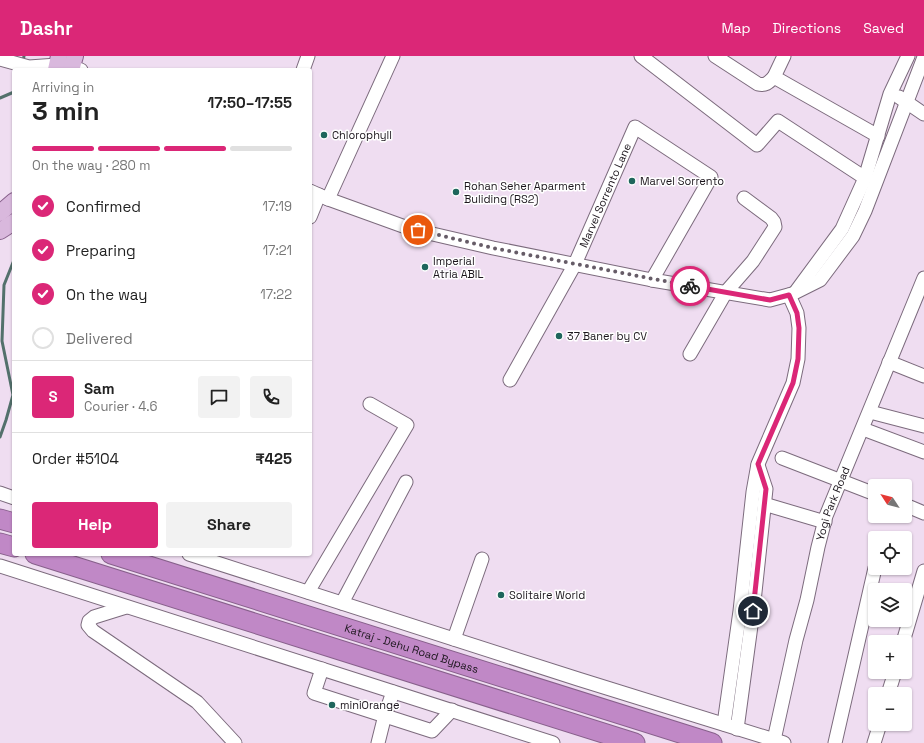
<!DOCTYPE html>
<html lang="en">
<head>
<meta charset="utf-8">
<style>
	body { margin:0; font-family:"Space Grotesk",sans-serif; background:#f2f2f2; color:#222; height:100vh; display:flex; flex-direction:column; font-size:15px; white-space:nowrap }
	* { box-sizing:border-box; margin:0 }
	p { font-size:13px; color:#767676 }
	.icon { flex:none; width:22px; height:22px; fill:none; stroke:currentColor; stroke-width:2; stroke-linecap:round; stroke-linejoin:round }
	.map { position:relative; flex:1; overflow:hidden }
	.panel { position:absolute; left:12px; top:12px; width:300px; height:488px; display:flex; flex-direction:column; background:#fff; border-radius:4px; box-shadow:0 1px 3px #0004 }
	.panel>* { flex:none }
	.needle { width:26px; rotate:306deg }
	.tools { position:absolute; left:868px; top:423px; display:grid; gap:8px }
	.tools a { display:grid; place-items:center; width:44px; height:44px; border-radius:4px; background:#fff; box-shadow:0 1px 3px #0004; font-size:20px }
	.pin { position:absolute; display:grid; place-items:center; width:34px; height:34px; color:#fff; margin:-17px; border:2px solid #fff; border-radius:50%; box-shadow:0 1px 4px #0007 }
	.courier { position:absolute; display:grid; place-items:center; width:40px; height:40px; margin:-20px; border:3px solid #db2777; border-radius:50%; background:#fff; color:#222; box-shadow:0 1px 5px #0007 }
	.overview em { font-style:normal; font-weight:700 }
	.overview div { display:flex; flex-direction:column-reverse }
	.overview { display:flex; align-items:center; justify-content:space-between; height:68px; padding:0 20px }
	h1 { font-size:26px; font-weight:700; line-height:30px }
	.bar { display:grid; grid-template-columns:repeat(4,1fr); gap:6px 4px; align-content:center; height:48px; padding:0 20px }
	.bar i { height:5px; border-radius:3px; background:#e0e0e0 }
	.bar .current { background:#db2777 }
	.bar p { grid-column:span 4 }
	.line { display:flex; align-items:center; gap:10px; padding:0 20px; border-top:1px solid #e0e0e0 }
	.line div { flex:1 }
	.round { display:grid; place-items:center; flex:none; width:42px; height:42px; border-radius:4px; background:#f2f2f2 }
	ol { padding:0 20px; list-style:none }
	li { display:flex; align-items:center; gap:12px; height:44px }
	li p { margin-inline-start:auto }
	li .icon { padding:4px; border-radius:50%; background:#db2777; color:#fff; stroke-width:4 }
	li:last-child { color:#767676 }
	li i { width:22px; height:22px; border:2px solid #e0e0e0; border-radius:50% }
	.cta { display:flex; gap:8px; margin-top:auto; padding:8px 20px }
	.cta a { flex:1; height:46px; border-radius:4px; background:#db2777; color:#fff; font-size:16px; font-weight:700; line-height:46px; text-align:center }
	.cta a+a { background:#f2f2f2; color:#222 }
	header { display:flex; align-items:center; gap:24px; box-sizing:border-box; height:56px; padding:0 20px; background:#db2777; color:#fff }
	header strong { font-size:19px }
	nav { display:flex; gap:22px; margin-inline-start:auto; font-size:14px }
	.map>svg:first-child { display:block }
	.lines { fill:none; stroke-linecap:round; stroke-linejoin:round }
	.stream { stroke:#53706c; stroke-width:3 }
	.minor-casing { stroke:#7c6b7d; stroke-width:15 }
	.major-casing { stroke:#87608b; stroke-width:18 }
	.highway-casing { stroke:#87608b; stroke-width:21 }
	.minor { stroke:#fff; stroke-width:13 }
	.major { stroke:#d9b8dd; stroke-width:16 }
	.highway { stroke:#c088c6; stroke-width:19 }
	.done { stroke:#665c67; stroke-width:4; stroke-dasharray:0 7.2 }
	.route { stroke:#db2777; stroke-width:5 }
	.poi-dot { fill:#1e665c; stroke:#fff; stroke-width:1.5 }
	.labels { text-anchor:middle; stroke-width:3; stroke-linejoin:round; paint-order:stroke }
	.poi-label { font-size:11px; fill:#1c161d; stroke:#fff; text-anchor:start }
	.street-label { font-size:11px; fill:#1c161d; stroke:#fff }
</style>
</head>
<body>
<header>
<strong>Dashr</strong>
<nav><a>Map</a><a>Directions</a><a>Saved</a></nav>
</header>
<div class="map">
<svg width="924" height="687" viewBox="0 0 924 687">
	<rect width="100%" height="100%" fill="#efddf1"/>
	<g class="lines">
		<!-- stream -->
		<g class="stream">
			<polyline points="23,6 24,0"/>
			<polyline points="0,42 14,36"/>
			<polyline points="0,381 6,364 13,339 2,285 4,229 14,204"/>
		</g>
		<defs>
			<g id="minor">
				<polyline points="641,0 757,89 778,65 865,122"/>
				<path d="M 715,0 L 758,28 C 766,30 769,26 774,21"/>
				<polyline points="784,0 774,21 878,80"/>
				<polyline points="0,3 29,11 57,9 72,11 81,14"/>
				<polyline points="303,14 308,0"/>
				<polyline points="899,41 924,58"/>
				<polyline points="310,135 328,143 411,173 493,192 652,224 770,244 792,238 820,224 853,180 865,155 924,1"/>
				<polyline points="328,143 393,0"/>
				<polyline points="310,161 319,139"/>
				<polyline points="797,234 842,173 865,122 890,38 908,0"/>
				<polyline points="690,298 726,236 753,205 775,171 774,166 771,162 744,142"/>
				<polyline points="889,306 924,320"/>
				<path id="s1" d="M 510,324 L 575,208 L 635,71 L 711,121 L 652,224"/>
				<polyline points="870,356 924,370"/>
				<polyline points="863,373 924,396"/>
				<polyline points="782,402 875,438"/>
				<polyline points="0,437 14,442"/>
				<polyline points="764,448 825,466"/>
				<polyline points="905,449 924,457"/>
				<polyline points="189,498 578,623 784,687"/>
				<polyline points="0,510 553,687"/>
				<polyline points="308,536 407,369 370,348"/>
				<polyline points="342,547 406,426"/>
				<polyline points="126,551 94,561 89,565 88,569 93,575 197,646 235,687"/>
				<polyline points="454,583 482,503"/>
				<polyline points="903,586 924,515"/>
				<polyline points="322,613 314,637 432,675 452,654"/>
				<polyline points="888,638 895,616"/>
				<polyline points="724,668 740,555 753,436 758,408 793,327 798,303 799,272 797,257 789,239"/>
				<polyline points="737,673 753,555 766,433 758,409"/>
				<path id="s2" d="M 774,684 L 796,584 L 807,544 L 818,491 L 826,460 L 924,222"/>
				<polyline points="378,687 385,659 393,636"/>
				<polyline points="835,687 875,512"/>
				<polyline points="874,687 880,668"/>
			</g>
			<g id="major">
				<polyline points="56,14 59,0"/>
				<polyline points="71,14 75,0"/>
				<polyline points="0,157 14,145"/>
				<polyline points="0,175 14,166"/>
			</g>
			<g id="highway">
				<polyline points="0,463 14,467"/>
				<polyline points="0,487 14,491"/>
				<polyline points="35,498 635,687"/>
				<path id="s3" d="M 111,498 L 712,687"/>
			</g>
		</defs>
		<!-- minor casing -->
		<use href="#minor" class="minor-casing"/>
		<!-- major casing -->
		<use href="#major" class="major-casing"/>
		<!-- highway casing -->
		<use href="#highway" class="highway-casing"/>
		<!-- minor -->
		<use href="#minor" class="minor"/>
		<!-- major -->
		<use href="#major" class="major"/>
		<!-- highway -->
		<use href="#highway" class="highway"/>
	</g>
	<g class="lines">
		<!-- done -->
		<polyline class="done" points="418,174 493,192 690,230"/>
		<!-- route -->
		<polyline class="route" points="690,230 770,244 789,239 797,257 799,272 798,303 793,327 758,408 766,433 753,555"/>
	</g>
	<!-- markers -->
	<g class="poi-dot">
		<circle cx="324" cy="79" r="4"/>
		<circle cx="632" cy="125" r="4"/>
		<circle cx="456" cy="136" r="4"/>
		<circle cx="425" cy="211" r="4"/>
		<circle cx="559" cy="280" r="4"/>
		<circle cx="501" cy="539" r="4"/>
		<circle cx="332" cy="649" r="4"/>
	</g>
	<g class="labels">
		<!-- poi labels -->
		<g class="poi-label">
			<text x="332" y="83">Chlorophyll</text>
			<text x="640" y="129">Marvel Sorrento</text>
			<text x="464" y="134">Rohan Seher Aparment<tspan x="464" dy="13">Buliding (RS2)</tspan></text>
			<text x="433" y="209">Imperial<tspan x="433" dy="13">Atria ABIL</tspan></text>
			<text x="567" y="284">37 Baner by CV</text>
			<text x="509" y="543">Solitaire World</text>
			<text x="340" y="653">miniOrange</text>
		</g>
		<!-- street labels -->
		<g class="street-label">
			<text dy="4" stroke="none"><textPath href="#s1" startOffset="208">Marvel Sorrento Lane</textPath></text>
			<text dy="4" stroke="none"><textPath href="#s2" startOffset="244">Yogi Park Road</textPath></text>
			<text dy="4" stroke="none"><textPath href="#s3" startOffset="315">Katraj - Dehu Road Bypass</textPath></text>
		</g>
	</g>
</svg>
<div class="tools">
<a><svg class="needle" viewBox="-14 -14 28 28"><path d="M0-13l5 13h-10z" fill="#e53935"/><path d="M0 13l5-13h-10z" fill="#767676"/></svg></a>
<a><svg class="icon" aria-label="locate" viewBox="0 0 24 24"><circle cx="12" cy="12" r="6"/><path d="M12 2v4M12 18v4M2 12h4M18 12h4"/></svg></a>
<a><svg class="icon" aria-label="layers" viewBox="0 0 24 24"><path d="M12 4l9 5-9 5-9-5zM3 14l9 5 9-5"/></svg></a>
<a>+</a>
<a>−</a>
</div>
<div class="pin" style="left:418px;top:174px;background:#ea580c"><svg class="icon" aria-label="bag" viewBox="0 0 24 24"><path d="M5 8h14l-1 12H6zM9 8a3 3 0 0 1 6 0"/></svg></div>
<div class="pin" style="left:753px;top:555px;background:#1f2937"><svg class="icon" aria-label="home" viewBox="0 0 24 24"><path d="M3 11l9-7 9 7M6 9v11h12V9"/></svg></div>
<div class="courier" style="left:690px;top:230px"><svg class="icon" aria-label="bike" viewBox="0 0 24 24"><circle cx="6" cy="16" r="4"/><circle cx="18" cy="16" r="4"/><path d="M6 16l4-8h5l3 8M10 8l3 8H6M13 5h3"/></svg></div>
<section class="panel">
<div class="overview"><div><h1>3 min</h1><p>Arriving in</p></div><em>17:50–17:55</em></div>
<div class="bar"><i class="current"></i><i class="current"></i><i class="current"></i><i></i><p>On the way · 280 m</p></div>
<ol>
<li><svg class="icon" aria-label="check" viewBox="0 0 24 24"><path d="M5 12l5 5 9-10"/></svg>Confirmed<p>17:19</p></li>
<li><svg class="icon" aria-label="check" viewBox="0 0 24 24"><path d="M5 12l5 5 9-10"/></svg>Preparing<p>17:21</p></li>
<li><svg class="icon" aria-label="check" viewBox="0 0 24 24"><path d="M5 12l5 5 9-10"/></svg>On the way<p>17:22</p></li>
<li><i></i>Delivered</li>
</ol>
<div class="line" style="height:72px"><b class="round" style="background:#db2777;color:#fff">S</b><div><b>Sam</b><p>Courier · 4.6</p></div><a class="round"><svg class="icon" aria-label="chat" viewBox="0 0 24 24"><path d="M4 5h16v11H9l-5 4z"/></svg></a><a class="round"><svg class="icon" aria-label="phone" viewBox="0 0 24 24"><path d="M5 4h4l2 5-3 2q2 4 5 5l2-3 5 2v4C11 20 4 13 5 4z"/></svg></a></div>
<div class="line" style="height:52px"><div>Order #5104</div><b>₹425</b></div>
<div class="cta"><a>Help</a><a>Share</a></div>
</section>
</div>
</body>
</html>
